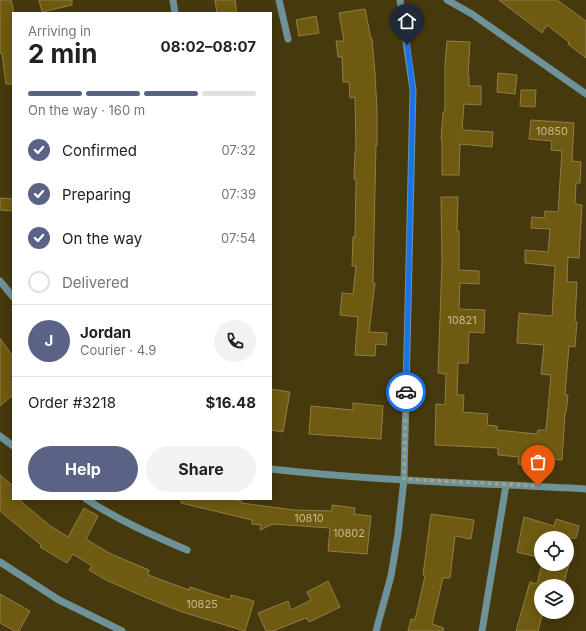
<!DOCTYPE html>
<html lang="en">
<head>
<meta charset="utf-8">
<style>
	body { margin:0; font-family:Inter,sans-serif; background:#f2f2f2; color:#202124; height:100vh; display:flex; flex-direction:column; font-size:15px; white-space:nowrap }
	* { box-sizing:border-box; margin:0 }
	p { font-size:13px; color:#757577 }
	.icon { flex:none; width:22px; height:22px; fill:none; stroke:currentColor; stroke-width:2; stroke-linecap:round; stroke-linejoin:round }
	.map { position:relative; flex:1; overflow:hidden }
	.panel { position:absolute; left:12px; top:12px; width:260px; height:488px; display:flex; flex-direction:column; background:#fff; border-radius:0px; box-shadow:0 2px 10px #0003 }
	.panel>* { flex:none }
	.tools { position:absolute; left:534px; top:531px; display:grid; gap:8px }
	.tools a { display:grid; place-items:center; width:40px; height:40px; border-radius:50%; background:#fff; box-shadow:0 2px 10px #0003; font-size:20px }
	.pin { position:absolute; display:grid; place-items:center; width:34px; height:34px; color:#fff; margin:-41px -17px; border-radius:50% 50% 50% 0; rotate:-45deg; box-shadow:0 0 4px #0007 }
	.pin .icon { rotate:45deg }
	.courier { position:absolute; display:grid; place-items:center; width:40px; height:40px; margin:-20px; border:3px solid #1a73e8; border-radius:50%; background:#fff; color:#222; box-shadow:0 1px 5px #0007 }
	.overview em { font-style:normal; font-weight:700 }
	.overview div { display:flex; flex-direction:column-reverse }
	.overview { display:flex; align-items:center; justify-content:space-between; height:68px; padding:0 16px }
	h1 { font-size:26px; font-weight:700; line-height:30px }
	.bar { display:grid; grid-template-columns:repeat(4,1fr); gap:6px 4px; align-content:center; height:48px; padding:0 16px }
	.bar i { height:5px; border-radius:3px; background:#e0e0e0 }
	.bar .on { background:#5a6386 }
	.bar p { grid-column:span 4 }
	.line { display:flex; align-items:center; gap:10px; padding:0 16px; border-top:1px solid #e0e0e0 }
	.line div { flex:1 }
	.round { display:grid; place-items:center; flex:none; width:42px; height:42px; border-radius:21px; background:#f2f2f2 }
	ol { padding:0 16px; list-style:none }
	li { display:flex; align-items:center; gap:12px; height:44px }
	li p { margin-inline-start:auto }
	li .icon { padding:4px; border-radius:50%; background:#5a6386; color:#fff; stroke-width:4 }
	li:last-child { color:#757577 }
	li i { width:22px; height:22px; border:2px solid #e0e0e0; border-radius:50% }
	.primary-button { display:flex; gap:8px; margin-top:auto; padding:8px 16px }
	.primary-button a { flex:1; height:46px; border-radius:24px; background:#5a6386; color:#fff; font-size:16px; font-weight:700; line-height:46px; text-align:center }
	.primary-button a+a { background:#f2f2f2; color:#202124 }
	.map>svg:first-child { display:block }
	.building { fill:#6e5a10; stroke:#8f7e47 }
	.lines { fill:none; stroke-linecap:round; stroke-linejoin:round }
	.minor { stroke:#6e929a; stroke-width:7 }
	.done { stroke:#aba180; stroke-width:4; stroke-dasharray:0 7.2 }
	.route { stroke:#1a73e8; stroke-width:5 }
	.labels { text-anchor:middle; stroke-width:3.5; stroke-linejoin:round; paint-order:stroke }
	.number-label { font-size:11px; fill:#c5b992 }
</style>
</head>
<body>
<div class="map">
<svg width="586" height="631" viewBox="0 0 586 631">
	<rect width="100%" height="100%" fill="#46390e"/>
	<!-- building -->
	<g class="building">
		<polygon points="0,0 11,0 13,8 13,84 6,84 2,53 0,53"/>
		<polygon points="39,0 72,0 72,5 42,12"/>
		<polygon points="215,0 235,0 237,13 217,13"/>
		<polygon points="499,0 557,0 586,21 586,58 568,44 569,42 547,25 542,33"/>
		<polygon points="365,9 371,39 372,39 375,73 377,111 377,145 376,145 373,283 375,283 369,332 387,333 386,345 376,344 375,356 355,355 358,317 340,315 342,293 353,294 356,266 352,266 353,237 355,237 356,179 354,179 355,151 356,151 355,97 350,98 349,82 343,82 342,57 338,57 336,41 344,41 339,13"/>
		<polygon points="316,16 319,33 299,36 296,20"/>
		<polygon points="447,41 470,42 468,76 469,76 469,86 481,86 481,105 464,104 462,130 493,132 492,147 460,144 459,175 442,175 442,140 441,140 443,112 445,112 445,64"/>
		<polygon points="498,73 517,75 515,94 497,92"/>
		<polygon points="521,90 536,90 535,107 520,106"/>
		<polygon points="531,120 574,123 572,161 581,162 580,183 576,183 575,204 582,205 579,258 568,257 567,282 577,282 575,321 577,322 575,347 569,346 565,395 568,395 566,413 565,413 562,460 530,457 529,466 518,464 519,457 498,455 498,448 435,445 436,404 445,405 446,374 438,373 442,262 441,197 458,197 457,231 459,231 459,270 479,271 479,284 460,283 459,309 485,310 484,333 469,332 468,363 458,363 457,395 464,395 463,412 488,414 487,425 497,426 497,430 537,434 538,430 546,430 551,375 541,374 544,345 517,343 519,313 552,316 555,266 525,263 525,250 548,252 550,229 531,228 532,217 544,218 545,211 558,212 562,151 551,150 552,141 529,139"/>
		<polygon points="0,198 13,199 13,211 0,210"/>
		<polygon points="0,338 13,357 13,395 0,406"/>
		<polygon points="271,389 290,392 283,432 271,430"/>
		<polygon points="353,403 383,406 381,439 309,434 311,406 353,410"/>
		<polygon points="0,475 13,486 13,499 18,499 49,525 68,537 84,508 98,516 86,539 111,554 149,570 148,575 189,590 190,587 230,600 231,595 254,601 245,631 182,612 147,598 106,580 89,570 92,566 73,554 67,563 40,547 41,545 0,511"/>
		<polygon points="181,499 231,499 242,501 241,503 294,510 332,511 332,505 355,508 354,514 371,516 367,554 328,551 330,528 273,524 260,530 261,525 252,524 252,520 181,503"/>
		<polygon points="431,514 474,520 471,539 455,536 450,578 443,578 432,624 444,628 443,631 408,631 411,619 415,620 425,576 423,575"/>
		<polygon points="524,517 554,526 556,519 579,526 576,538 541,538 541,558 517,552"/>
		<polygon points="542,564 569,564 563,586 541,586 541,612 543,612 538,631 516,631 530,582 537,584"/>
		<polygon points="328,581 340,607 309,622 306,618 273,631 266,631 258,613 288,601 291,610 311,600 307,592"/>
		<polygon points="0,594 30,611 19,631 15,631 0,623"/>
	</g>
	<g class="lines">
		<!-- minor -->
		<g class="minor">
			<polyline points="173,0 175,13"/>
			<polyline points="279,0 288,39"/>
			<polyline points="447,0 472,14 586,94"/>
			<polyline points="0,281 13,297"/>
			<polyline points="0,436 13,446"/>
			<path d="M 271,469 C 375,481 481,483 586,489"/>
			<path d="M 86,499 C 118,520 152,535 187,550"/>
			<polyline points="0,562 59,600 122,631"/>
			<polyline points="376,631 391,576 398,534 404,479 413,90 400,0"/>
			<polyline points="482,631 506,485"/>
		</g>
	</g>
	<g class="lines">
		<!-- done -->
		<polyline class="done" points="406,392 404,479 538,486"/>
		<!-- route -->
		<polyline class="route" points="406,392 413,90 407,45"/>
	</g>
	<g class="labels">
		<!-- number labels -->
		<g class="number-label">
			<text x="552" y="135">10850</text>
			<text x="462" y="324">10821</text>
			<text x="309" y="522">10810</text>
			<text x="349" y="537">10802</text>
			<text x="202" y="608">10825</text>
		</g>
	</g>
</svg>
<div class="tools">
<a><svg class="icon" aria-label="locate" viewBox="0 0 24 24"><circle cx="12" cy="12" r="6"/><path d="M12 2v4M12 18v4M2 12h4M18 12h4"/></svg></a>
<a><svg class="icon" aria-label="layers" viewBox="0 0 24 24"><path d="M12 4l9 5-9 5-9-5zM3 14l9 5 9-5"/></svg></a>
</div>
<div class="pin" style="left:538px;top:486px;background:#ea580c"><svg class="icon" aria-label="bag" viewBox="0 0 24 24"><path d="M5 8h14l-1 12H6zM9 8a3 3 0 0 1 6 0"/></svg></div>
<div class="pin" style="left:407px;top:45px;background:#1f2937"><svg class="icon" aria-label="home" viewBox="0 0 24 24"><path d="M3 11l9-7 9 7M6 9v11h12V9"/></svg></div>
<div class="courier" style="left:406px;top:392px"><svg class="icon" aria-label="car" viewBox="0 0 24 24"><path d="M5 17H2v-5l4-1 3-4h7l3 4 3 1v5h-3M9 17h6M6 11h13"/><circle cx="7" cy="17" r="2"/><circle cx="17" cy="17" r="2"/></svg></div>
<section class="panel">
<div class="overview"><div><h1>2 min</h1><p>Arriving in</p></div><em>08:02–08:07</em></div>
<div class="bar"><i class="on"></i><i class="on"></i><i class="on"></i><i></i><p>On the way · 160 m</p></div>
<ol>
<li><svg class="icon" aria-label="check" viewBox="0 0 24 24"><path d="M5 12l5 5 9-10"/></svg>Confirmed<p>07:32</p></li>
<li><svg class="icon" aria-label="check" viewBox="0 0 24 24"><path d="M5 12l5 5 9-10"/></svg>Preparing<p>07:39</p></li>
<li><svg class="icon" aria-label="check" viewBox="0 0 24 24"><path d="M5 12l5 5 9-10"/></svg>On the way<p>07:54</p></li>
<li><i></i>Delivered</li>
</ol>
<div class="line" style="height:72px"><b class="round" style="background:#5a6386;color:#fff">J</b><div><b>Jordan</b><p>Courier · 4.9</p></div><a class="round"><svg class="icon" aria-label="phone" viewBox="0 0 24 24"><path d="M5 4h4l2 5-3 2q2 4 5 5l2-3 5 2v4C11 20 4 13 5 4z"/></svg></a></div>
<div class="line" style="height:52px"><div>Order #3218</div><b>$16.48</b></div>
<div class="primary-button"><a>Help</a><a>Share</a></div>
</section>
</div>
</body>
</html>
